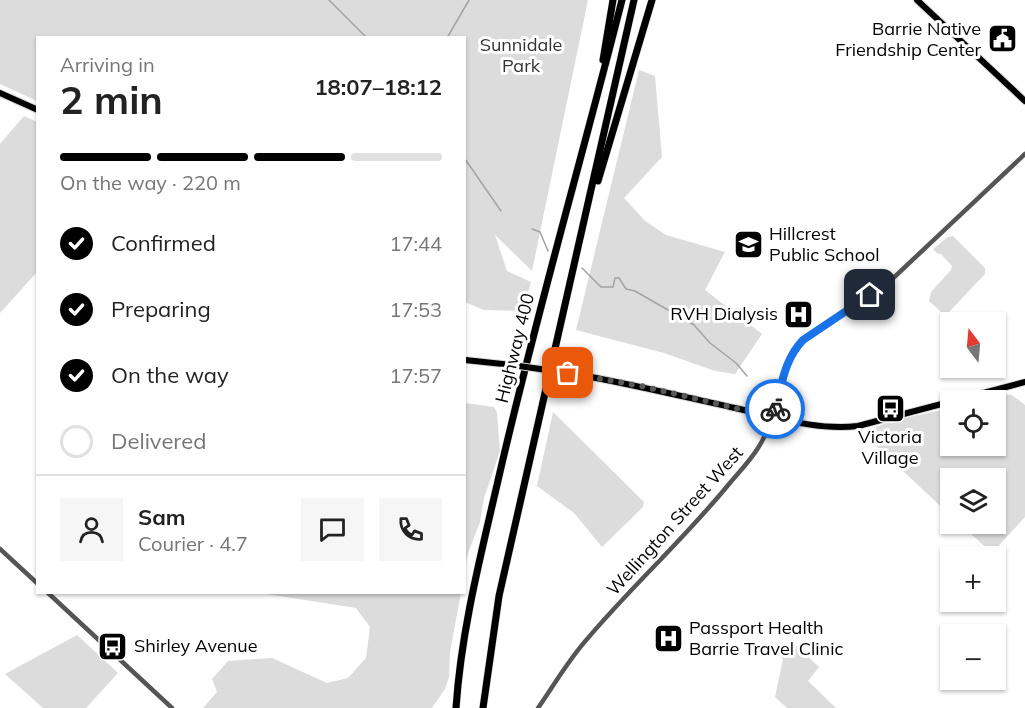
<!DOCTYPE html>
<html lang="en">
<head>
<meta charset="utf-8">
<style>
	body { margin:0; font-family:Mulish,sans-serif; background:#f6f6f6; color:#222; height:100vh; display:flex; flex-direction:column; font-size:22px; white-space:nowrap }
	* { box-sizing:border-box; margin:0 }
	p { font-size:20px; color:#767676 }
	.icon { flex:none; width:33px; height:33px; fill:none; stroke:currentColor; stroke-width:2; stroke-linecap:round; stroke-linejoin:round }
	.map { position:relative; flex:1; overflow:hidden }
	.drawer { position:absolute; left:36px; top:36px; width:430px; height:558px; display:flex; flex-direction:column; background:#fff; border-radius:0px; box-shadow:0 2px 4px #0004 }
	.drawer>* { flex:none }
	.needle { width:39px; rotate:344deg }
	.controls { position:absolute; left:940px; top:312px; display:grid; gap:12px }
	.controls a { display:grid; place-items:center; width:66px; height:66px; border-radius:0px; background:#fff; box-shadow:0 2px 4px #0004; font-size:30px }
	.pin { position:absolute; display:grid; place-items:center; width:51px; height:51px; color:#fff; margin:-26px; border-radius:12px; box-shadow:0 3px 9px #0006 }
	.courier { position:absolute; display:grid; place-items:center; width:60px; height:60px; margin:-30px; border:4px solid #1a73e8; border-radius:50%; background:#fff; color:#222; box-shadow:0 2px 8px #0007 }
	.summary em { font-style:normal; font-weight:700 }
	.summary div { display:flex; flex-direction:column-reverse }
	.summary { display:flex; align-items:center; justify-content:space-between; height:102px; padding:0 24px }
	h1 { font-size:39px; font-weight:700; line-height:45px }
	.bar { display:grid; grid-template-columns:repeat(4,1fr); gap:9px 6px; align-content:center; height:72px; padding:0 24px }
	.bar i { height:8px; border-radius:4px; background:#e0e0e0 }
	.bar .on { background:#000 }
	.bar p { grid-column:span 4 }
	.line { display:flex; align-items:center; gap:15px; padding:0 24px; border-top:2px solid #e0e0e0 }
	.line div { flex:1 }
	.round { display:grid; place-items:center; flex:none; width:63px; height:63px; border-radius:0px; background:#f6f6f6 }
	ol { padding:0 24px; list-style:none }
	li { display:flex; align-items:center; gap:18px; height:66px }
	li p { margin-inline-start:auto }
	li .icon { padding:6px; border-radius:50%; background:#000; color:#fff; stroke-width:4 }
	li:last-child { color:#767676 }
	li i { width:33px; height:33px; border:3px solid #e0e0e0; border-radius:50% }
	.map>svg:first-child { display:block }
	.green { fill:#dcdcdc }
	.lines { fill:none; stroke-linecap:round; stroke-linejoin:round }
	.stream { stroke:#a3a3a3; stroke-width:1.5 }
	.major-casing { stroke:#dbdbdb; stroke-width:8 }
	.highway-casing { stroke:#dbdbdb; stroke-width:8 }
	.minor { stroke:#555; stroke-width:4.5 }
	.major { stroke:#000; stroke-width:6 }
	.highway { stroke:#000; stroke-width:7 }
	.major-bridge-casing { stroke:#dbdbdb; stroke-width:8; stroke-linecap:butt }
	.major-bridge { stroke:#000; stroke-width:6 }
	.done { stroke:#595959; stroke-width:6; stroke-dasharray:0 10.8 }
	.route { stroke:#1a73e8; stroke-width:8 }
	.labels { text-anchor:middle; stroke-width:6; stroke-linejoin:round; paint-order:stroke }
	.poi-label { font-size:18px; fill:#000; stroke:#fff; text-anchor:start }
	.park-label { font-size:18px; fill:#333; stroke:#fff }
	.street-label { font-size:18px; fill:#000; stroke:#fff }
</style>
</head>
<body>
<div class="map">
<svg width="1025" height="708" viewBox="0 0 1025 708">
	<rect width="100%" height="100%" fill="#fff"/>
	<!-- green -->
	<g class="green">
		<polygon points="0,0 588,0 532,271 495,235 507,271 531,282 523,311 484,310 465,302 465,38 38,38 37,101 0,84"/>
		<polygon points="639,70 655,76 662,157 624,198 645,221 666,235 725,252 705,290 762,334 735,374 715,371 664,353 576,330"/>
		<polygon points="24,116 37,122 37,272 0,313 0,144"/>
		<polygon points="953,236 985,268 985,274 949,312 942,313 929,301 931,292 951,270 952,266 941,254 938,254 933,249 948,237"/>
		<polygon points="1003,394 1012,395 1025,405 1025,517 992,553 960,524 996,524 996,478 951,478 951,516 873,443 868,433 871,429 891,421 951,408 951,446 996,446 996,400 979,400"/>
		<polygon points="465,403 494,407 497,413 500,451 484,498 480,522 468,553 465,568"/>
		<polygon points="553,412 644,502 643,507 602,547 574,513 537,486"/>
		<polygon points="260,593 461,593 450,652 449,677 445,689 432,708 203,708 217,692 212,679 228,661 272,658 327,683 348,678 366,658 370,627 356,608"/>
		<polygon points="77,635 118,673 86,708 43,708 5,674"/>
		<polygon points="790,640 819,667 808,681 836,708 787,708 775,697 783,659 777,653"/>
	</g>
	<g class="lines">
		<!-- stream -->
		<g class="stream">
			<polyline points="329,0 367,38"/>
			<polyline points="447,38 469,0"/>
			<polyline points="465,159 501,211"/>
			<polyline points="532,229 540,232 548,251"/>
			<polyline points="582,268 601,287 613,287 615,278 619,278 626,289 635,291 694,325 710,343 736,363 747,376"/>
		</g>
		<defs>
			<g id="major">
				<polyline points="917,0 1025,101"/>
				<polyline points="0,93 38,110"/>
				<polyline points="465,360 512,365"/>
				<path d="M 568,373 C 624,382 679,396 735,408 C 775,417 817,431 858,426 L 1025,382"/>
			</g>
			<g id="highway">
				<polyline points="603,60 613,0"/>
				<polyline points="598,181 652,0"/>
				<path d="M 456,708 C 461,633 480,558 497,485 C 534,322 581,162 622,0"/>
				<polyline points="483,708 499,596 634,0"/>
			</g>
		</defs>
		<!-- major casing -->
		<use href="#major" class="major-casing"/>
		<!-- highway casing -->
		<use href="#highway" class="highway-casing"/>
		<!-- minor -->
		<g class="minor">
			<polyline points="0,549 38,584"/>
			<polyline points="47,592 172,708"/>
			<path d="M 538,708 C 554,685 569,659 588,638 C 633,585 685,538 729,484 C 739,472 750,461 758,448 C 780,415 775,369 803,340 L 888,283 L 1025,154"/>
		</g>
		<!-- major -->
		<use href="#major" class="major"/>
		<!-- highway -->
		<use href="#highway" class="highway"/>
		<defs>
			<polyline id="major-bridge" points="512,365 568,373"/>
		</defs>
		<!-- major-bridge casing -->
		<use href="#major-bridge" class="major-bridge-casing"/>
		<!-- major-bridge -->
		<use href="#major-bridge" class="major-bridge"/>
	</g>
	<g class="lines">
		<!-- done -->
		<polyline class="done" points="568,373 646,387 773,417 775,409"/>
		<!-- route -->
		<path class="route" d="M 775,409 C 782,384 784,360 803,340 L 870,295"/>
	</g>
	<!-- icons -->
	<defs>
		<symbol id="civic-square" viewBox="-11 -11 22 22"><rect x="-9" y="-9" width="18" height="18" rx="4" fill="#000" stroke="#fff"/><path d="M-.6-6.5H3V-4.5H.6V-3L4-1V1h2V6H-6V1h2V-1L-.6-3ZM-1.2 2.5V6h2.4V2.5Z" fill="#fff"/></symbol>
		<symbol id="school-square" viewBox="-11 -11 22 22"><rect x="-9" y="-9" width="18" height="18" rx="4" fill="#000" stroke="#fff"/><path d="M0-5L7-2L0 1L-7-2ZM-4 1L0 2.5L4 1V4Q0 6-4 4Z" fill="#fff"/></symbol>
		<symbol id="hospital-square" viewBox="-11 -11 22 22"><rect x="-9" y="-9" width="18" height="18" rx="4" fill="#000" stroke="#fff"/><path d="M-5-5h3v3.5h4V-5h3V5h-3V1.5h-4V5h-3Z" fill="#fff"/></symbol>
		<symbol id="bus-square" viewBox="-11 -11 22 22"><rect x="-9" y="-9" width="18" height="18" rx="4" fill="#000" stroke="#fff"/><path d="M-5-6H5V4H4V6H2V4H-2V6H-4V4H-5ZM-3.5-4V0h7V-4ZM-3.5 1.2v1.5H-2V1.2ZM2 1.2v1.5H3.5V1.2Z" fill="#fff"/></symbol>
	</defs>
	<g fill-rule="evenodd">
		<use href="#civic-square" x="986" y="22" width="33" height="33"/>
		<use href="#school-square" x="732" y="228" width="33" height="33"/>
		<use href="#hospital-square" x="782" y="298" width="33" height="33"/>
		<use href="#bus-square" x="874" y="392" width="33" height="33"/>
		<use href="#hospital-square" x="652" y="622" width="33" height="33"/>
		<use href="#bus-square" x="96" y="630" width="33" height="33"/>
	</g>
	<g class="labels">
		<!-- poi labels -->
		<g class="poi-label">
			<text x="981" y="35" text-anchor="end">Barrie Native<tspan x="981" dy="21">Friendship Center</tspan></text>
			<text x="769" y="240">Hillcrest<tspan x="769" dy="21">Public School</tspan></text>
			<text x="778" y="320" text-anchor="end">RVH Dialysis</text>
			<text x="890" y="443" text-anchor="middle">Victoria<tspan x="890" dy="21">Village</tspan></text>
			<text x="689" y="634">Passport Health<tspan x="689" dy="21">Barrie Travel Clinic</tspan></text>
			<text x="134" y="652">Shirley Avenue</text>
		</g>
		<!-- park labels -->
		<g class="park-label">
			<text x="521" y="51">Sunnidale<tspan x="521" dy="21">Park</tspan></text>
		</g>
		<!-- street labels -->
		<g class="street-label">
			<text transform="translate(515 348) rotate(-76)" y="6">Highway 400</text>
			<text transform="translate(675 521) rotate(-48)" y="6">Wellington Street West</text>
		</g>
	</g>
</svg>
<div class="controls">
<a><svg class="needle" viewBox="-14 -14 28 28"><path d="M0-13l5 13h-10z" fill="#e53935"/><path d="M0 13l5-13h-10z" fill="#767676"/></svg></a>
<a><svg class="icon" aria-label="locate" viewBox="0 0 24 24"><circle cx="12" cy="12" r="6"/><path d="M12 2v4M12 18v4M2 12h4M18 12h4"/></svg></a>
<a><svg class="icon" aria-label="layers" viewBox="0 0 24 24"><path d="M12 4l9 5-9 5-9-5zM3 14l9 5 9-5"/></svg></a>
<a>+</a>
<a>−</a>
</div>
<div class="pin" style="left:568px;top:373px;background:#ea580c"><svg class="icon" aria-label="bag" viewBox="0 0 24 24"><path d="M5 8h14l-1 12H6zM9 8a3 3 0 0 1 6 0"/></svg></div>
<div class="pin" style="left:870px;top:295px;background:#1f2937"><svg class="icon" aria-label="home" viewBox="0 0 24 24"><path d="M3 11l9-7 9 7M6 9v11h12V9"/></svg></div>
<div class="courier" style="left:775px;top:409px"><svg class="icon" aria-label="bike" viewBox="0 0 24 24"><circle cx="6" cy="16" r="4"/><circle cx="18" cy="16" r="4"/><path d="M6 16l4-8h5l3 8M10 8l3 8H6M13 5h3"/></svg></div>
<section class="drawer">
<div class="summary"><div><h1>2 min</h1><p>Arriving in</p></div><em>18:07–18:12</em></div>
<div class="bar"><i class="on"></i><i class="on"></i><i class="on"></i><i></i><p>On the way · 220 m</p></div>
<ol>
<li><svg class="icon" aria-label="check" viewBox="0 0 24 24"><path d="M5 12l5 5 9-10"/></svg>Confirmed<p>17:44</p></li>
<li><svg class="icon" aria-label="check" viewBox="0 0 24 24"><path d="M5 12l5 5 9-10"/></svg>Preparing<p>17:53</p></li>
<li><svg class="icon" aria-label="check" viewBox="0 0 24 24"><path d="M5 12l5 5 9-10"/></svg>On the way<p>17:57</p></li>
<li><i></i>Delivered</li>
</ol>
<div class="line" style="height:108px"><a class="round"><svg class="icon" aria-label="person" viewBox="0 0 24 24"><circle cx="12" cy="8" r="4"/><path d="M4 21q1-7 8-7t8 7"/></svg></a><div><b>Sam</b><p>Courier · 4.7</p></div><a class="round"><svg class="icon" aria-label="chat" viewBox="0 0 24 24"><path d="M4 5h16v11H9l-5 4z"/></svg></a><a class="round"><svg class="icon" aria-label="phone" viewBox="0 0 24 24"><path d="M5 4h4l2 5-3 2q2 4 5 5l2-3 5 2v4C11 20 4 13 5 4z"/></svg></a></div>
</section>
</div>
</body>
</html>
